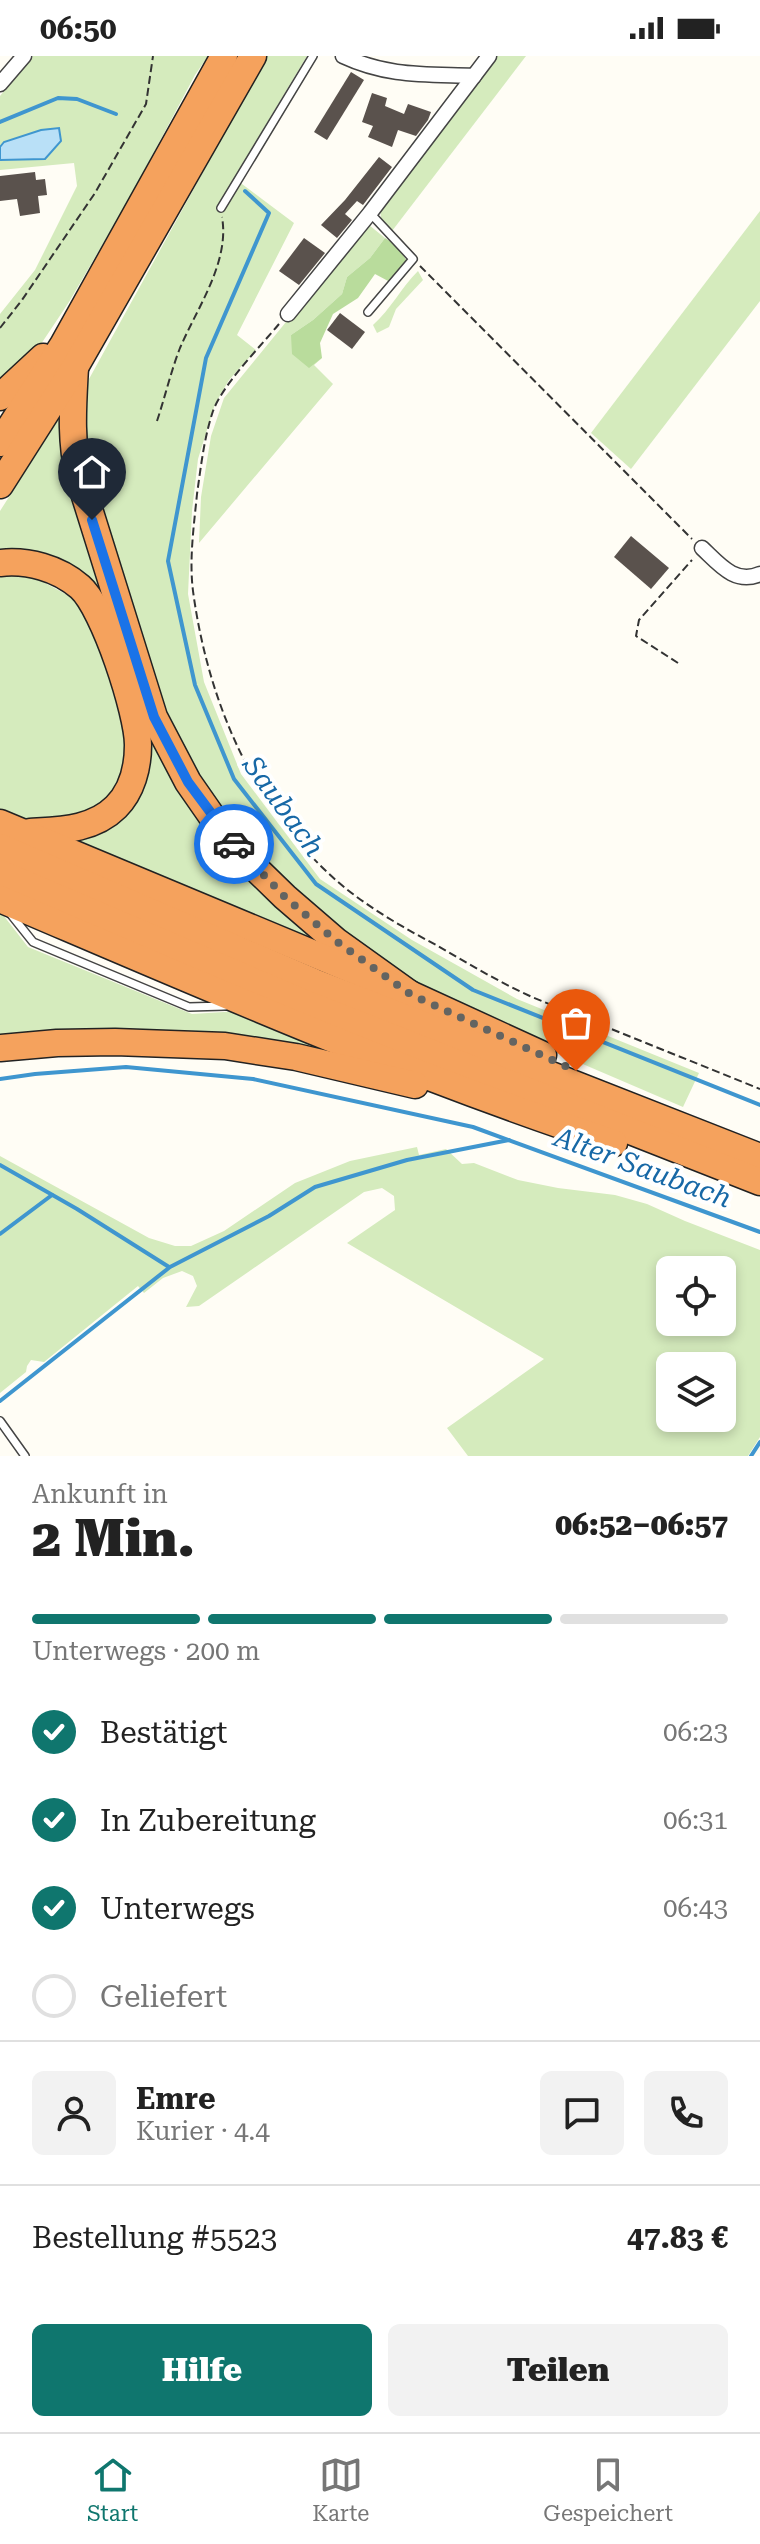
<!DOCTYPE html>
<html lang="de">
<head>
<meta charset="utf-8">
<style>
	body { margin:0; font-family:"Roboto Serif",serif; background:#f2f2f2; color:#222; height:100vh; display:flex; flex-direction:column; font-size:30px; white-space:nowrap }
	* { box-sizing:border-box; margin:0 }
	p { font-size:26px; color:#767676 }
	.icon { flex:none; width:44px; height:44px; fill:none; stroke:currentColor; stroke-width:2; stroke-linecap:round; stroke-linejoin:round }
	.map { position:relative; height:1400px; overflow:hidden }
	.sheet { display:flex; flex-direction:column; background:#fff; flex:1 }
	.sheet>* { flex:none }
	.tools { position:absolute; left:656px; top:1200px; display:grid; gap:16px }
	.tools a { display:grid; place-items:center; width:80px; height:80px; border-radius:12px; background:#fff; box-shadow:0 4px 12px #0003; font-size:40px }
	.pin { position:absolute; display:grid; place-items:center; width:68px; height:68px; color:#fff; margin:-82px -34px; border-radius:50% 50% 50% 0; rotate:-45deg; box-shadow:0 0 8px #0007 }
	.pin .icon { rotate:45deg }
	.courier { position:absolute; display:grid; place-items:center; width:80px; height:80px; margin:-40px; border:6px solid #1a73e8; border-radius:50%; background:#fff; color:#222; box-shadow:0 2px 10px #0007 }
	.summary em { font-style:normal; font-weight:800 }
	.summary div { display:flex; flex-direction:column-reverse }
	.summary { display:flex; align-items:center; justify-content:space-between; height:136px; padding:0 32px }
	h1 { font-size:52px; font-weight:800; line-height:60px }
	.bar { display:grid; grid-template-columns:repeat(4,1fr); gap:12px 8px; align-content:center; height:96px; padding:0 32px }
	.bar i { height:10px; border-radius:6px; background:#e0e0e0 }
	.bar .active { background:#0f766e }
	.bar p { grid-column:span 4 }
	.line { display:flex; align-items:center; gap:20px; padding:0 32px; border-top:2px solid #e0e0e0 }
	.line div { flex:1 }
	.round { display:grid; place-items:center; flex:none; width:84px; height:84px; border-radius:12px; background:#f2f2f2 }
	ol { padding:0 32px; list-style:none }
	li { display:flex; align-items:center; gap:24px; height:88px }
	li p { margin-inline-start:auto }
	li .icon { padding:8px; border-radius:50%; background:#0f766e; color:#fff; stroke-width:4 }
	li:last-child { color:#767676 }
	li i { width:44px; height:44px; border:4px solid #e0e0e0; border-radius:50% }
	.primary-button { display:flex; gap:16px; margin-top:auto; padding:16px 32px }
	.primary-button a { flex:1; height:92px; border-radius:12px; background:#0f766e; color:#fff; font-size:32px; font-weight:800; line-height:92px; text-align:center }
	.primary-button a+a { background:#f2f2f2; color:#222 }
	.status { display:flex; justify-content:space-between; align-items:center; height:56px; padding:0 40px; background:#fff; direction:ltr }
	.status svg { height:22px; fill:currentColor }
	.tabs { display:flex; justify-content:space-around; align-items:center; height:112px; border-top:2px solid #e0e0e0; background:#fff; font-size:22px; color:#767676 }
	.tabs a { display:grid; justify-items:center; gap:4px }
	.tabs .active { color:#0f766e }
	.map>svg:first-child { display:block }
	.green { fill:#d5ebbd; fill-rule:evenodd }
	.forest { fill:#b9dc9c }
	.water { fill:#b9e0f7; stroke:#3f96cf; stroke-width:2 }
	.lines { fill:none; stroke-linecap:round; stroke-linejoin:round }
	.stream { stroke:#3f96cf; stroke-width:4 }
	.building { fill:#5a524d }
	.service-casing { stroke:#444; stroke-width:10 }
	.minor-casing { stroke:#444; stroke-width:17 }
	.motorway-casing { stroke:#222; stroke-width:29 }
	.path { stroke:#333; stroke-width:2; stroke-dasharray:8 4; stroke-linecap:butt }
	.service { stroke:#fff; stroke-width:7 }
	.minor { stroke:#fff; stroke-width:14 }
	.motorway { stroke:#f5a25d; stroke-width:26 }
	.done { stroke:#646461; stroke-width:8; stroke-dasharray:0 14.4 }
	.route { stroke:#1a73e8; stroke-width:10 }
	.labels { text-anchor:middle; stroke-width:8; stroke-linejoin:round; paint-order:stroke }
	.water-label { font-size:28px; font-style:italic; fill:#1768a6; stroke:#fff }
</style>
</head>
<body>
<div class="status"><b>06:50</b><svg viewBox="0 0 49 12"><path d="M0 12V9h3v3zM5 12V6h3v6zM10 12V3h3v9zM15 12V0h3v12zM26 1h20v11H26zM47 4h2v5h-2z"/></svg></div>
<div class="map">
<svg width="760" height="1400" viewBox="0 0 760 1400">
	<rect width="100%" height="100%" fill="#fffdf5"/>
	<!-- green -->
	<g class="green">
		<polygon points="33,0 208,0 195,19 129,143 69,246 33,300 0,332 0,258 35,214 77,130 74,107 0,114 0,40"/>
		<polygon points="267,0 307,0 234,122 294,167 237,279 256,294 229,324 215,348 198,403 192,455 188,538 204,626 241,718 320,823 412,884 517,943 699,1017 683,1051 508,976 446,946 364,896 279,828 190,715 164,660 94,449 78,358 89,323"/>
		<polygon points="496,0 526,0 392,175 381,163 380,151"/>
		<polygon points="760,155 760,245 631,413 591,377"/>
		<polygon points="369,169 385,182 370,202 347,221 342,238 313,264 291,279 309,311 322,302 314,309 333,328 199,487 201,441 211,380 224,342 356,180"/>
		<path d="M 418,215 L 423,224 L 396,253 L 389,271 L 377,277 L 373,269 C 391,253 401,232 418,215 Z"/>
		<polygon points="60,361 62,362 150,667 339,899 66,784 141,716 93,537 0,504 0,455"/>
		<polygon points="0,519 34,521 73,542 88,560 127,674 129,705 116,736 92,758 44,769 0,757"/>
		<polygon points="0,855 28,891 192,958 240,955 373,1010 0,987"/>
		<path d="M 417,1091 L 419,1099 L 446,1093 L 462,1108 L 474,1107 L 518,1124 L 558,1132 L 615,1139 L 647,1148 L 685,1165 L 760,1194 L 760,1381 L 748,1400 L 468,1400 L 447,1372 L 544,1303 L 347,1187 L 395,1154 L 394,1140 L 382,1132 L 364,1136 L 199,1250 L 186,1251 L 197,1230 L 193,1220 L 182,1215 L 163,1222 L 144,1237 L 138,1230 L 44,1306 L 31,1304 L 27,1310 L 26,1316 L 0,1337 L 0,1100 L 149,1182 L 175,1190 L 191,1190 L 224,1175 L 295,1127 L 350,1105 ZM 670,1214 L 722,1214 L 722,1266 L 670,1266 ZM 670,1310 L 722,1310 L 722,1362 L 670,1362 Z"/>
	</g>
	<!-- forest -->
	<polygon class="forest" points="385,182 396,189 407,205 390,226 375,218 358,242 333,258 320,287 322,302 309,312 292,298 291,279 313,264 342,238 347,221 370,202"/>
	<!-- water -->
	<polygon class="water" points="59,72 61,85 45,103 0,104 0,91 4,86 41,74"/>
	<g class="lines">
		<!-- stream -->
		<g class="stream">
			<polyline points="0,66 58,42 77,43 116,58"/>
			<polyline points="245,135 269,157 206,302 168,505 195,629 234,723 316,828 473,934 760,1049"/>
			<polyline points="0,1023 35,1018 126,1011 253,1023 473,1071 760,1176"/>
			<polyline points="0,1109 77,1153 169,1211"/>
			<polyline points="0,1178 52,1139"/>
			<polyline points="0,1345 170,1211 269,1160 315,1131 407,1104 509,1084"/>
			<polyline points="751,1400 760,1386"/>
		</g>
	</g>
	<!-- building -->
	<g class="building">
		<polygon points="351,16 364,24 327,84 314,76"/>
		<polygon points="372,37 387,42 385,50 404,58 408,48 431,56 428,64 416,80 398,74 392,91 368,81 373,70 362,66"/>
		<polygon points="379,101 392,111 363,149 357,145 345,158 352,164 337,182 321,169 345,144"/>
		<polygon points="35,116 36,124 45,123 47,139 38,140 40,157 20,160 17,143 0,145 0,120"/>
		<polygon points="304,182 325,197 299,229 279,215"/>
		<polygon points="340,257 365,276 352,293 327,274"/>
		<polygon points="631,480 669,512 651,533 614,501"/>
	</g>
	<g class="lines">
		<defs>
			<g id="service">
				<polyline points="221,152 313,0"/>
				<polyline points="368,256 413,203 370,157"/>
				<polyline points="9,856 33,886 189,951 225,950"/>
				<polyline points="0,1365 25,1400"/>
			</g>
			<g id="minor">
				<path d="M 343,0 C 388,21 425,18 474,20"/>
				<polyline points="0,28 24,0"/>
				<polyline points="288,258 370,157 489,0"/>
				<path d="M 702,492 C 719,508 735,529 760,518"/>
			</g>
			<g id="motorway">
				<path d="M 75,311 C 73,349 70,383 79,421 L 154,661 L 188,726 L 220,772 L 251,808 L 285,841 L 336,885 L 410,938"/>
				<polyline points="0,341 43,301"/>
				<polyline points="0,387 63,289 224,0"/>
				<polyline points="0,429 75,311 253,0"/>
				<path d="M 0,507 C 28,504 58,512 80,531 C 104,552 138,657 138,689 C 138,711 132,735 116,751 C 93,774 60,774 30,776"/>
				<polyline points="0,767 410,938 543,999"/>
				<polyline points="0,791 314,926 760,1101"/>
				<polyline points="0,817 305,947 760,1126"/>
				<path d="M 0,843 C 202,929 404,1018 614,1087"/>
				<polyline points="0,992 57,987 115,986 225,990 296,1001 415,1029"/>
			</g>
		</defs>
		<!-- service casing -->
		<use href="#service" class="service-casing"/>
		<!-- minor casing -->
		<use href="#minor" class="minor-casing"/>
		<!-- motorway casing -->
		<use href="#motorway" class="motorway-casing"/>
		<!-- path -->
		<g class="path">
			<polyline points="420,210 692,483"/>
			<path d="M 279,268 C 260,291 223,328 213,355 C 204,382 201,410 197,438 C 194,469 189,503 193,535 C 208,647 255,757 344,831 C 371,853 404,872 436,889 C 467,907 499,926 532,941 L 760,1033"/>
			<polyline points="0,272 22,244 95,137 146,48 153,0"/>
			<path d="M 157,365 C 165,341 171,315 180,292 C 197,252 230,206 222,161"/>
			<polyline points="678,607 636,580 639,564 692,504"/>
		</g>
		<!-- service -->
		<use href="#service" class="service"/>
		<!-- minor -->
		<use href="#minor" class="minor"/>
		<!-- motorway -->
		<use href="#motorway" class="motorway"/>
	</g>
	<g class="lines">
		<!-- done -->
		<polyline class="done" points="234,788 285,841 336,885 410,938 576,1015"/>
		<!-- route -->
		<polyline class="route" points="92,464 154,661 188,726 234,788"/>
	</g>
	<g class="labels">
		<!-- water labels -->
		<g class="water-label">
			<text transform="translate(284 750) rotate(54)" y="10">Saubach</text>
			<text transform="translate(643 1111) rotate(20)" y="10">Alter Saubach</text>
		</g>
	</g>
</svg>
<div class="tools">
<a><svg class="icon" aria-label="locate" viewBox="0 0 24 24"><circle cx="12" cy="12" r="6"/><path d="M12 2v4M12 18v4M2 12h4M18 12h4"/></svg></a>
<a><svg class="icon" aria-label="layers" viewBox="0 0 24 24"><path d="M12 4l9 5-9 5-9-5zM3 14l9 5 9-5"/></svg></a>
</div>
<div class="pin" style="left:576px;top:1015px;background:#ea580c"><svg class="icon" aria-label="bag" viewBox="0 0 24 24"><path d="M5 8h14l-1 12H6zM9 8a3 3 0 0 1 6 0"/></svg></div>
<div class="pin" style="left:92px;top:464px;background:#1f2937"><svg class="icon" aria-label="home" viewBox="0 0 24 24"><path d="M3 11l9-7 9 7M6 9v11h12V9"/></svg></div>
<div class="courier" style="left:234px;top:788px"><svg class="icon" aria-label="car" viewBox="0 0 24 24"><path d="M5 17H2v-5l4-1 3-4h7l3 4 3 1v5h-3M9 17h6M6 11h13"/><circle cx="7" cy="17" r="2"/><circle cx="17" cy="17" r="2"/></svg></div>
</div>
<section class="sheet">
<div class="summary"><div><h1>2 Min.</h1><p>Ankunft in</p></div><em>06:52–06:57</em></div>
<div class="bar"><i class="active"></i><i class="active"></i><i class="active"></i><i></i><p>Unterwegs · 200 m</p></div>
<ol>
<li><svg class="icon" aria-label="check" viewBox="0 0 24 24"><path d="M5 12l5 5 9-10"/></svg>Bestätigt<p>06:23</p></li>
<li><svg class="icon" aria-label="check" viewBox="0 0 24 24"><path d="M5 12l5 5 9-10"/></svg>In Zubereitung<p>06:31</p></li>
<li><svg class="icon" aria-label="check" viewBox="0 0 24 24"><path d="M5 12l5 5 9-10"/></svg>Unterwegs<p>06:43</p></li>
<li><i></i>Geliefert</li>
</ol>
<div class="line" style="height:144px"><a class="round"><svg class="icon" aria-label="person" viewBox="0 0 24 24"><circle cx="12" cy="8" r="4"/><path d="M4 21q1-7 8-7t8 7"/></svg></a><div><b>Emre</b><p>Kurier · 4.4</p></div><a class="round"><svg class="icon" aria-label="chat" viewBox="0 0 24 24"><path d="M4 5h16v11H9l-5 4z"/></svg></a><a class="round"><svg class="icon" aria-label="phone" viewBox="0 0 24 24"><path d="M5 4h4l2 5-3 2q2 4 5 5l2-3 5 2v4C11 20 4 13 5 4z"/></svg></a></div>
<div class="line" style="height:104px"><div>Bestellung #5523</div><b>47.83 €</b></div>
<div class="primary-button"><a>Hilfe</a><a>Teilen</a></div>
</section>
<nav class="tabs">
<a class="active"><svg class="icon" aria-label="home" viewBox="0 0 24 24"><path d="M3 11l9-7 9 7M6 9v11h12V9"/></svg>Start</a>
<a><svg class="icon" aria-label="map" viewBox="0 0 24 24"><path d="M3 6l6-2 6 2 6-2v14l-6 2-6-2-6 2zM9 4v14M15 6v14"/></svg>Karte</a>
<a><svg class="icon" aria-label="saved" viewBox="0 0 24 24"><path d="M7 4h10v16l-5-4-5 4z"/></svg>Gespeichert</a>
</nav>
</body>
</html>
